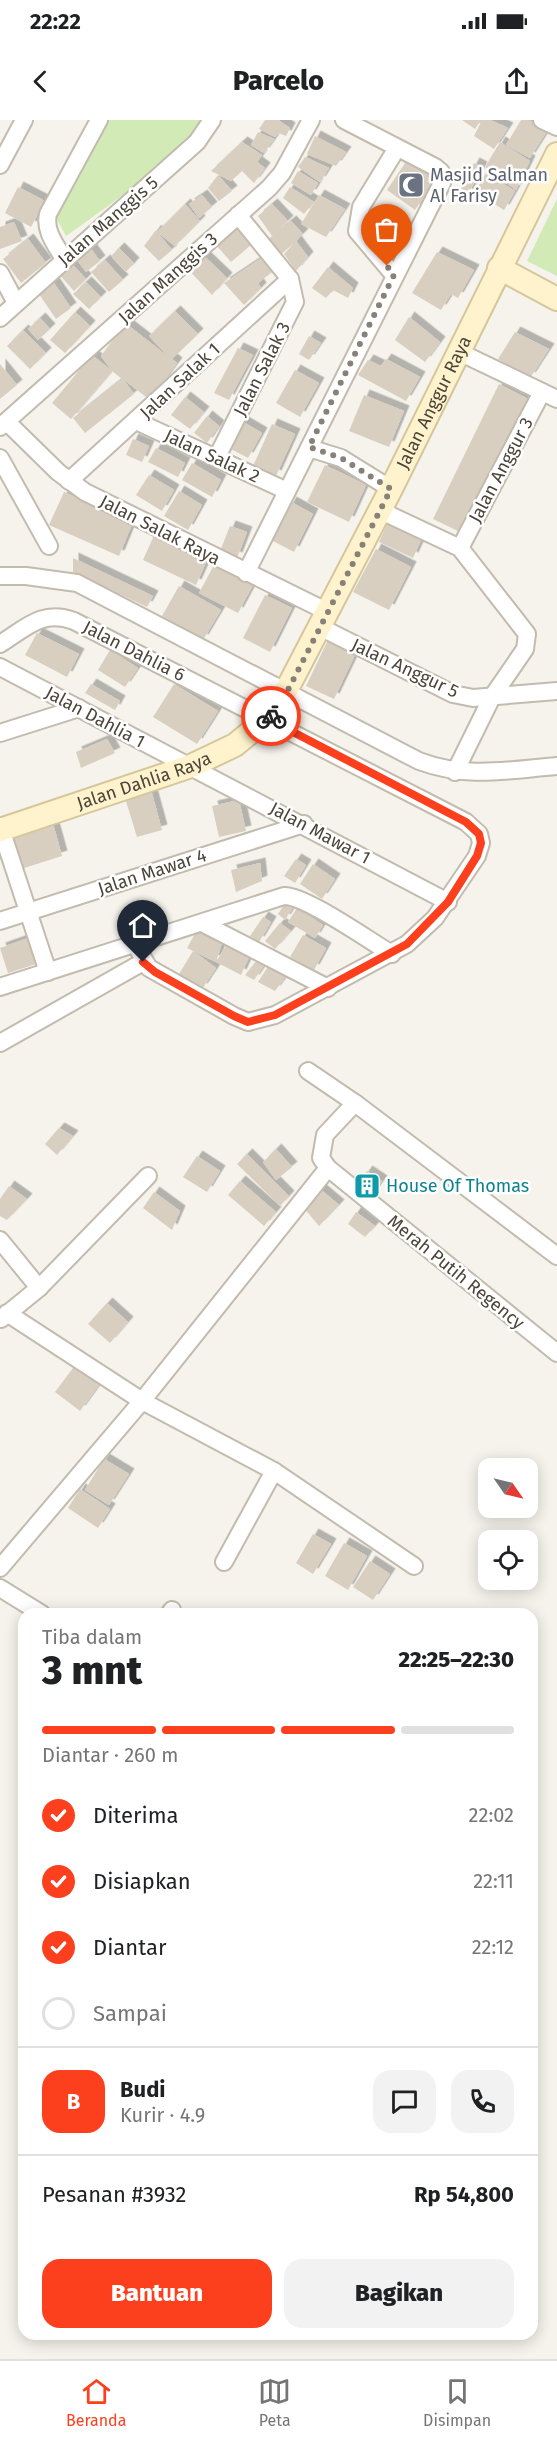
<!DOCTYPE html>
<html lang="id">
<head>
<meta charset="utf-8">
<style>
	body { margin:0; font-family:"Fira Sans",sans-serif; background:#f2f2f2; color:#202124; height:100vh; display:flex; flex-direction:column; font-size:22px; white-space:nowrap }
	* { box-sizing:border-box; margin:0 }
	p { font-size:20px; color:#757577 }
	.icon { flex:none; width:33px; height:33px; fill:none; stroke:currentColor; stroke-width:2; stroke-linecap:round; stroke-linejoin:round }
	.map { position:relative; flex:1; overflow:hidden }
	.panel { position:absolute; left:18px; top:1488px; width:520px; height:732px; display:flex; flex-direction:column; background:#fff; border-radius:18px; box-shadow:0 3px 15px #0003 }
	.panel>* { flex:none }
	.needle { width:39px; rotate:124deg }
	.buttons { position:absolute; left:478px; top:1338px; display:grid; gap:12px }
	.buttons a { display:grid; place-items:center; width:60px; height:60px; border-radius:12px; background:#fff; box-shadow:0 3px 15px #0003; font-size:30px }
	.pin { position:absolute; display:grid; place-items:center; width:51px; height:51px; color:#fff; margin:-62px -26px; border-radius:50% 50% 50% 0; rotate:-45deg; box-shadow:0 0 6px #0007 }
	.pin .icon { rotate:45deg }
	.courier { position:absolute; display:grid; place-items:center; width:60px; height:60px; margin:-30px; border:4px solid #fc3f1d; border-radius:50%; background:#fff; color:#222; box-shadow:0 2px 8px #0007 }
	.overview em { font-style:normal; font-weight:800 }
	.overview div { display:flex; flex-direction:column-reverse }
	.overview { display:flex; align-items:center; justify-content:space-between; height:102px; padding:0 24px }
	h1 { font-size:39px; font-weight:800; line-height:45px }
	.bar { display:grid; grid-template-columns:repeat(4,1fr); gap:9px 6px; align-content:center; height:72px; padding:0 24px }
	.bar i { height:8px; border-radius:4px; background:#e0e0e0 }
	.bar .current { background:#fc3f1d }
	.bar p { grid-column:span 4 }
	.line { display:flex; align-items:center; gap:15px; padding:0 24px; border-top:2px solid #e0e0e0 }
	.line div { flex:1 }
	.round { display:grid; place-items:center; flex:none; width:63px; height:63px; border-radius:18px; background:#f2f2f2 }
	ol { padding:0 24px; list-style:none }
	li { display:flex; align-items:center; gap:18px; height:66px }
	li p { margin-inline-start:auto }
	li .icon { padding:6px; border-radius:50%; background:#fc3f1d; color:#fff; stroke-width:4 }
	li:last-child { color:#757577 }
	li i { width:33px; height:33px; border:3px solid #e0e0e0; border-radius:50% }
	.action { display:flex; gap:12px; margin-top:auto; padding:12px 24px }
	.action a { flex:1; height:69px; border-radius:18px; background:#fc3f1d; color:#fff; font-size:24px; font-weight:800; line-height:69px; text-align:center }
	.action a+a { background:#f2f2f2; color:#202124 }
	.status { display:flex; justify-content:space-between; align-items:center; height:42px; padding:0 30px; background:#fff; direction:ltr }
	.status svg { height:16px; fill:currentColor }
	header { display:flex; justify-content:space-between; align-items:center; height:78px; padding:0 24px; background:#fff; font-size:27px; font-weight:800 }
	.tab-bar { display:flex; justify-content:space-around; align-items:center; height:84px; border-top:2px solid #e0e0e0; background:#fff; font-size:16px; color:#757577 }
	.tab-bar a { display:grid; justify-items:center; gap:3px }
	.tab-bar .current { color:#fc3f1d }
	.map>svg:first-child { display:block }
	.green { fill:#d2eab5 }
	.building { fill:#d8cfc1; filter:url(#shadow) }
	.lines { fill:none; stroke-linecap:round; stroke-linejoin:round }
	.street-casing { stroke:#c2bbae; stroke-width:20 }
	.secondary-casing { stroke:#d6c79b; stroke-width:26 }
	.street { stroke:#fff; stroke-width:16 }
	.secondary { stroke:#fff3cd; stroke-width:22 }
	.done { stroke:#878178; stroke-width:6; stroke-dasharray:0 10.8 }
	.route { stroke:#fc3f1d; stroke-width:8 }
	.labels { text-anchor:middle; stroke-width:5; stroke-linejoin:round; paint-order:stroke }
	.worship-label { font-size:18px; fill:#5b616d; stroke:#fff; text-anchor:start }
	.street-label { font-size:18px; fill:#4b4439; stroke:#fff }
	.culture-label { font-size:18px; fill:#0d838f; stroke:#fff; text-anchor:start }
</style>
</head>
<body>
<div class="status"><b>22:22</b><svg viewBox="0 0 49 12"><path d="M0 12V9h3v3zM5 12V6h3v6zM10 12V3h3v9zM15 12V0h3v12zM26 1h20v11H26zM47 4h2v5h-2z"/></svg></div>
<header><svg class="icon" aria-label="back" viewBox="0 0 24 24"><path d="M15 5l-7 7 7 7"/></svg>Parcelo<svg class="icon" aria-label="share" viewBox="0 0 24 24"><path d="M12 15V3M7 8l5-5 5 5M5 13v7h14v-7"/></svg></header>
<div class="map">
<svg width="557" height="2239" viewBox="0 0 557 2239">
	<defs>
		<filter id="shadow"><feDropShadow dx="5.5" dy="-5.5" stdDeviation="0" flood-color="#0004"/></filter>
	</defs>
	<rect width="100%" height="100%" fill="#f6f3ec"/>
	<!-- green -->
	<g class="green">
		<path d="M 104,0 L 203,0 C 189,29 96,95 66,116 L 55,96 Z"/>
		<polygon points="557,79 557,156 527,141"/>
	</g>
	<!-- building -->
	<g class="building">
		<polygon points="265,0 278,0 290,8 286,16 278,13 275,17 259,9"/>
		<polygon points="462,0 481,0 475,9"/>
		<polygon points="482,0 490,0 508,8 494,29 474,16"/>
		<polygon points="521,0 529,0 547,11 530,38 506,25"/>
		<polygon points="258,12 274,19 264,33 251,25"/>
		<polygon points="315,16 346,32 336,46 307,34"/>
		<polygon points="242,22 262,35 257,42 265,48 254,63 242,51 231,61 211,51"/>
		<polygon points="500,22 530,41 516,70 485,47"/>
		<polygon points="305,37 329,48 320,62 298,47"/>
		<polygon points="407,40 436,60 415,90 387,70"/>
		<polygon points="474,43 482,47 468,75 461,69"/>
		<polygon points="298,51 318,63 311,75 291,63"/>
		<polygon points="486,53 515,71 504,90 475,72"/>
		<polygon points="218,55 232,71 219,81 208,68"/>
		<polygon points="18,67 45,81 31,107 5,93"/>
		<polygon points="290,67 314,82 304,94 283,78"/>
		<polygon points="202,75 212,87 199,98 189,84"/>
		<polygon points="319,75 345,89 326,117 301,104"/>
		<polygon points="185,84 200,101 175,126 157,112 172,130 159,141 144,126 156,110 157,112"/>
		<polygon points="272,84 288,101 272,116 258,96"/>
		<polygon points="388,96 406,108 393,129 375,116"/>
		<polygon points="291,101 303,114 296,121 308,137 296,151 284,134 294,123 278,137 267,120"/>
		<polygon points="14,102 22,121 0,129 0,107"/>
		<polygon points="237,109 252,124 231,142 217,126"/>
		<polygon points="28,119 46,143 21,163 3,139"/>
		<polygon points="89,126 100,141 86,152 75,137"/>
		<polygon points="119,128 134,143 126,152 111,136"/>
		<polygon points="437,132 474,150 458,178 451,174 441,190 412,173"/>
		<polygon points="201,133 227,158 212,175 186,147"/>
		<polygon points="263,137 275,150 258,163 261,168 244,185 224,163"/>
		<polygon points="105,140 123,160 109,172 91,152"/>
		<polygon points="69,141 86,159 74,171 57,152"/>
		<polygon points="328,147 353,168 348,178 333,170 326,178 312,168"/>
		<polygon points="86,162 101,177 89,189 73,174"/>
		<polygon points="54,163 71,188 56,199 39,174"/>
		<polygon points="175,191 198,214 172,239 177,243 150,280 123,259 134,274 85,313 73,298 122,259 112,251 101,236 125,203 170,238 149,216"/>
		<polygon points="75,192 90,206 65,233 50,220"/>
		<polygon points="409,197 440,222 425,242 395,220"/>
		<polygon points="40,198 50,209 38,220 28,209"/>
		<polygon points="23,210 46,233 30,249 7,226"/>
		<polygon points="515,212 549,229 530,258 498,239"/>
		<polygon points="309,216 321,223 309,240 299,234"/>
		<polygon points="238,228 253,235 229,280 214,273"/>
		<polygon points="92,235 112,251 71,299 52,283"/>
		<polygon points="386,239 420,257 406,281 358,255 368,240 381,246"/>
		<polygon points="0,244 17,265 0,279"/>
		<polygon points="295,250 319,263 300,297 276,283"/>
		<polygon points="499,264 528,279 462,413 433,399"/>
		<polygon points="364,275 404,291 389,327 349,311"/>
		<polygon points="185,277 204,292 190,309 171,295"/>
		<polygon points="207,296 219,306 207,323 194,313"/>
		<polygon points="243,302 262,313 248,338 229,328"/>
		<polygon points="272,304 295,314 276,356 253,346"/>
		<polygon points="133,319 149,326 142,342 126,335"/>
		<polygon points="156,328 185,343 178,357 148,342"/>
		<polygon points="192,343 221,360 212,377 182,360"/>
		<polygon points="325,345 366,365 349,402 307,382"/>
		<polygon points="149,355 174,370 162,391 136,375"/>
		<polygon points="179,371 202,385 188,410 164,396"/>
		<polygon points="64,372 133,402 119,436 49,405"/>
		<polygon points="291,382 313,394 294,432 271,420"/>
		<polygon points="388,402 422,418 413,438 379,422"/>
		<polygon points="230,406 247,412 237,438 220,431"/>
		<polygon points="155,413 208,438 196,465 143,440"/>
		<polygon points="376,429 411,447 389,490 353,472"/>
		<polygon points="73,438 153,476 147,487 73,452"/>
		<polygon points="214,445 253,465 238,493 199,473"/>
		<polygon points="179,466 221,490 203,520 162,496"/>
		<polygon points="265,475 292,488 270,532 243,518"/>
		<polygon points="37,513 79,534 67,557 25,535"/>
		<polygon points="328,520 356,533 334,579 306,566"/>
		<polygon points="110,530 138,548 125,567 98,550"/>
		<polygon points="91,564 120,581 115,590 85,573"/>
		<polygon points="174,564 218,591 197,624 153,597"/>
		<polygon points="107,619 115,633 81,648 76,632"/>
		<polygon points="151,670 162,710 137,717 125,678"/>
		<polygon points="239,680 246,711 219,717 212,686"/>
		<polygon points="52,700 62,736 21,749 10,714"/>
		<polygon points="296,739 306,745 295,763 284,756"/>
		<polygon points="260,743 262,761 236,772 231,750"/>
		<polygon points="313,744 335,759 322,779 300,764"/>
		<polygon points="285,783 293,787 285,800 278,794"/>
		<polygon points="297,788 323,805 315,818 288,802"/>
		<polygon points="263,797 271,802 259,822 250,816"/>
		<polygon points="280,803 291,811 275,829 265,821"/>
		<polygon points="197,810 222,823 216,842 187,828"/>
		<polygon points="303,815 326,828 314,850 290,837"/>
		<polygon points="28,818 36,844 8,853 0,828"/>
		<polygon points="227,824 250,835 241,855 216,842"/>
		<polygon points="193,831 216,848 202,869 179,854"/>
		<polygon points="257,840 265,844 254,860 245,855"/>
		<polygon points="269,845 287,855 275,871 258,862"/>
		<polygon points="59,1008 73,1016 57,1035 45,1024"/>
		<polygon points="276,1029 292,1047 276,1060 263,1042"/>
		<polygon points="247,1034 289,1076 280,1086 237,1044"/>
		<polygon points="197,1036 220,1051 207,1072 183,1057"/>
		<polygon points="367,1051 382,1061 366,1083 353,1071"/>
		<polygon points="240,1061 276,1092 264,1106 228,1075"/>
		<polygon points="9,1066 27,1079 7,1100 0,1096 0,1079"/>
		<polygon points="320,1069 339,1085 319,1106 304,1088"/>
		<polygon points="154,1072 180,1091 172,1110 143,1088"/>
		<polygon points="356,1092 375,1106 365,1117 348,1104"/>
		<polygon points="107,1183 128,1202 110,1223 88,1204"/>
		<polygon points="76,1244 101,1262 80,1291 55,1272"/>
		<polygon points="104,1339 129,1354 109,1385 85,1370"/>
		<polygon points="80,1369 110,1389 98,1408 68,1388"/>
		<polygon points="313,1414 331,1424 313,1454 296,1443"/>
		<polygon points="344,1423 367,1436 348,1470 325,1456"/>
		<polygon points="370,1441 390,1454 373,1480 353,1467"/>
	</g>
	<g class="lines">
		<defs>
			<g id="street">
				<polyline points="542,0 557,7"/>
				<polyline points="0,45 24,0"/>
				<path d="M 64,139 C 56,125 44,111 48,94 L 99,0"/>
				<polyline points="0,153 16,183"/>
				<polyline points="394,155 357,111 361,87 397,28"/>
				<polyline points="0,198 197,22 212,0"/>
				<polyline points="457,231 557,279"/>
				<polyline points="136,301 287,371"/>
				<polyline points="8,303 58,352 85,372 328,492"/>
				<polyline points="0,307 269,68 282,53 311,0"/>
				<polyline points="309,328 341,338 391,369"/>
				<polyline points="217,337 295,182 290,159 238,95"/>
				<polyline points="0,338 49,426"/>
				<polyline points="69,361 290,159"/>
				<polyline points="379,390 460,428 527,514 525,529 492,577 455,652"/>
				<polyline points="460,428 542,272"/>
				<polyline points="246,453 442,63 441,52 435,47 344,0"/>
				<path d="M 0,456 L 26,456 L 77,463 L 419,641 C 467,659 507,650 557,646"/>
				<polyline points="320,507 453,574 473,578 557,571"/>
				<path d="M 0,524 C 26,508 42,489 74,501 L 466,702 L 479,714 L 481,723 L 477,736 L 435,798 L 407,824 L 275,895 L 248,902 L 234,896 L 149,848 L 136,826"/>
				<polyline points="0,547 448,782"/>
				<polyline points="0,613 79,588"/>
				<polyline points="0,706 48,852"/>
				<polyline points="0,801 304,704"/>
				<polyline points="204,804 328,868"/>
				<path d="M 0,867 L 284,776 C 305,775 371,822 392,834"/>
				<polyline points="0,923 143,842"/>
				<polyline points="308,951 355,983 557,1136"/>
				<polyline points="355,983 325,1015 321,1038 328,1048 557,1233"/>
				<polyline points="0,1120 39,1168"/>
				<polyline points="7,1193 142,1281 274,1351 414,1446"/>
				<polyline points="1,1199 39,1168 148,1056"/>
				<polyline points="224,1442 274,1351"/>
				<polyline points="0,1448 142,1281 328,1048"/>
				<polyline points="0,1468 42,1494"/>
				<polyline points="169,1494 172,1490"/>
			</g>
			<g id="secondary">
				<polyline points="499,148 557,179"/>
				<path id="s1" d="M 0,710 L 191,646 L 235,625 L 275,592 L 391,369 L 557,34"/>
			</g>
		</defs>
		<!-- street casing -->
		<use href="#street" class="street-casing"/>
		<!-- secondary casing -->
		<use href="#secondary" class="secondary-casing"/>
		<!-- street -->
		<use href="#street" class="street"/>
		<!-- secondary -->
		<use href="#secondary" class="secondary"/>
	</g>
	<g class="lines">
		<!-- done -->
		<polyline class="done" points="271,596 287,572 391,369 341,338 309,327 394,155 387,146"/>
		<!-- route -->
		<polyline class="route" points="143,842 155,852 234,896 248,902 275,895 407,824 448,782 477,736 481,723 479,714 466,702 268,599 271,596"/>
	</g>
	<!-- icons -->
	<defs>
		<symbol id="mosque-square" viewBox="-11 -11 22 22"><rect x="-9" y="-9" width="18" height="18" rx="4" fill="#6b7280" stroke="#fff"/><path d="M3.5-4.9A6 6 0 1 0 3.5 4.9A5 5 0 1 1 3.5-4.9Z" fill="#fff"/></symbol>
		<symbol id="building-square" viewBox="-11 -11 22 22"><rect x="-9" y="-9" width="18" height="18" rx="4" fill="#0f9aa8" stroke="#fff"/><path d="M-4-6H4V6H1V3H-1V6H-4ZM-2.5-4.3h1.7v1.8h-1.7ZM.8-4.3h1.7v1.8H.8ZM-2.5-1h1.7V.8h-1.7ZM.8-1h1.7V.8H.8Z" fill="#fff"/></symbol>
	</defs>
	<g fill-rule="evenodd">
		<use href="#mosque-square" x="396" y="50" width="30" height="30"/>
		<use href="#building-square" x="352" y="1051" width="30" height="30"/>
	</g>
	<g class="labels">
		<!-- worship labels -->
		<g class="worship-label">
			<text x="430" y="61">Masjid Salman<tspan x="430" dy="21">Al Farisy</tspan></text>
		</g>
		<!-- street labels -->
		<g class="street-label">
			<text transform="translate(108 101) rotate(-41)" y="6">Jalan Manggis 5</text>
			<text transform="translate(168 158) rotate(-42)" y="6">Jalan Manggis 3</text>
			<text transform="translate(262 249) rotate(-63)" y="6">Jalan Salak 3</text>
			<text transform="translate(180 261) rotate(-43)" y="6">Jalan Salak 1</text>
			<text dy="6" stroke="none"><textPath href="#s1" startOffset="650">Jalan Anggur Raya</textPath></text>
			<text transform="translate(212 336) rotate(25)" y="6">Jalan Salak 2</text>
			<text transform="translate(501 350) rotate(-62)" y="6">Jalan Anggur 3</text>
			<text transform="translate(160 410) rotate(27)" y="6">Jalan Salak Raya</text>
			<text transform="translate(134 531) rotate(27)" y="6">Jalan Dahlia 6</text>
			<text transform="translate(405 548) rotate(25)" y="6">Jalan Anggur 5</text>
			<text transform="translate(95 597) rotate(28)" y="6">Jalan Dahlia 1</text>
			<text dy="6" stroke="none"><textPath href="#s1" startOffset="152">Jalan Dahlia Raya</textPath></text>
			<text transform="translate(320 713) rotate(28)" y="6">Jalan Mawar 1</text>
			<text transform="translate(152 752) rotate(-18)" y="6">Jalan Mawar 4</text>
			<text transform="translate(456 1152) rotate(39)" y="6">Merah Putih Regency</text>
		</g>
		<!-- culture labels -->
		<g class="culture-label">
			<text x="386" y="1072">House Of Thomas</text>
		</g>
	</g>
</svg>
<div class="buttons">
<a><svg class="needle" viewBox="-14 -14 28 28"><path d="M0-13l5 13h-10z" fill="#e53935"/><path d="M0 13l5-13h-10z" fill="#757577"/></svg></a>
<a><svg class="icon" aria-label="locate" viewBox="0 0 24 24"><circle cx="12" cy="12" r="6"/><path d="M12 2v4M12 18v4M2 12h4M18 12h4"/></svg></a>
</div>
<div class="pin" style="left:387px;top:146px;background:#ea580c"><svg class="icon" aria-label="bag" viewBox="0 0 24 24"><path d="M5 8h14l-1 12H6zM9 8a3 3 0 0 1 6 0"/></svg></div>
<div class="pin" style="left:143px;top:842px;background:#1f2937"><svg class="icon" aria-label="home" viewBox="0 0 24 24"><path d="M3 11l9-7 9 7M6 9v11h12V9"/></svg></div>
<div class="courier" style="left:271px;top:596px"><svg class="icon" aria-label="bike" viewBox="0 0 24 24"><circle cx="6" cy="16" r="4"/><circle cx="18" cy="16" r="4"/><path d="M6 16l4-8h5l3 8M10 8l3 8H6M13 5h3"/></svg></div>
<section class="panel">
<div class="overview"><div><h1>3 mnt</h1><p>Tiba dalam</p></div><em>22:25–22:30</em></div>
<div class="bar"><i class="current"></i><i class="current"></i><i class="current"></i><i></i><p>Diantar · 260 m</p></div>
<ol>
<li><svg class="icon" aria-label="check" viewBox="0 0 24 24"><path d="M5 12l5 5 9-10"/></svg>Diterima<p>22:02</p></li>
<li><svg class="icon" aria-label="check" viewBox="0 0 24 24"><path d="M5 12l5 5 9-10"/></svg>Disiapkan<p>22:11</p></li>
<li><svg class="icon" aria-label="check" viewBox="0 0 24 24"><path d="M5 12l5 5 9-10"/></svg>Diantar<p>22:12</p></li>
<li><i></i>Sampai</li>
</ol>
<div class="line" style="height:108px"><b class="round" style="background:#fc3f1d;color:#fff">B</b><div><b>Budi</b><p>Kurir · 4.9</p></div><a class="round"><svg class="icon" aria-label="chat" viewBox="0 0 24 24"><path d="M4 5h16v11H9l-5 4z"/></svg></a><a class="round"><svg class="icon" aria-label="phone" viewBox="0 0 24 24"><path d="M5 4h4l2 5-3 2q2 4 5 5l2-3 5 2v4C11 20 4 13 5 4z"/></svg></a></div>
<div class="line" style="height:78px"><div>Pesanan #3932</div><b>Rp 54,800</b></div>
<div class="action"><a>Bantuan</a><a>Bagikan</a></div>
</section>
</div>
<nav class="tab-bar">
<a class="current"><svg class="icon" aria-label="home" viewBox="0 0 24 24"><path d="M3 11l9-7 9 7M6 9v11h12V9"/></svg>Beranda</a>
<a><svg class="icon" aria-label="map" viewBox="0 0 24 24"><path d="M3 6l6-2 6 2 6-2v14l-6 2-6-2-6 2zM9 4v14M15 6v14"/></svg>Peta</a>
<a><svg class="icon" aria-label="saved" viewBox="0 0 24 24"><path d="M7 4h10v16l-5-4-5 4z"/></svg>Disimpan</a>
</nav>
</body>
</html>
